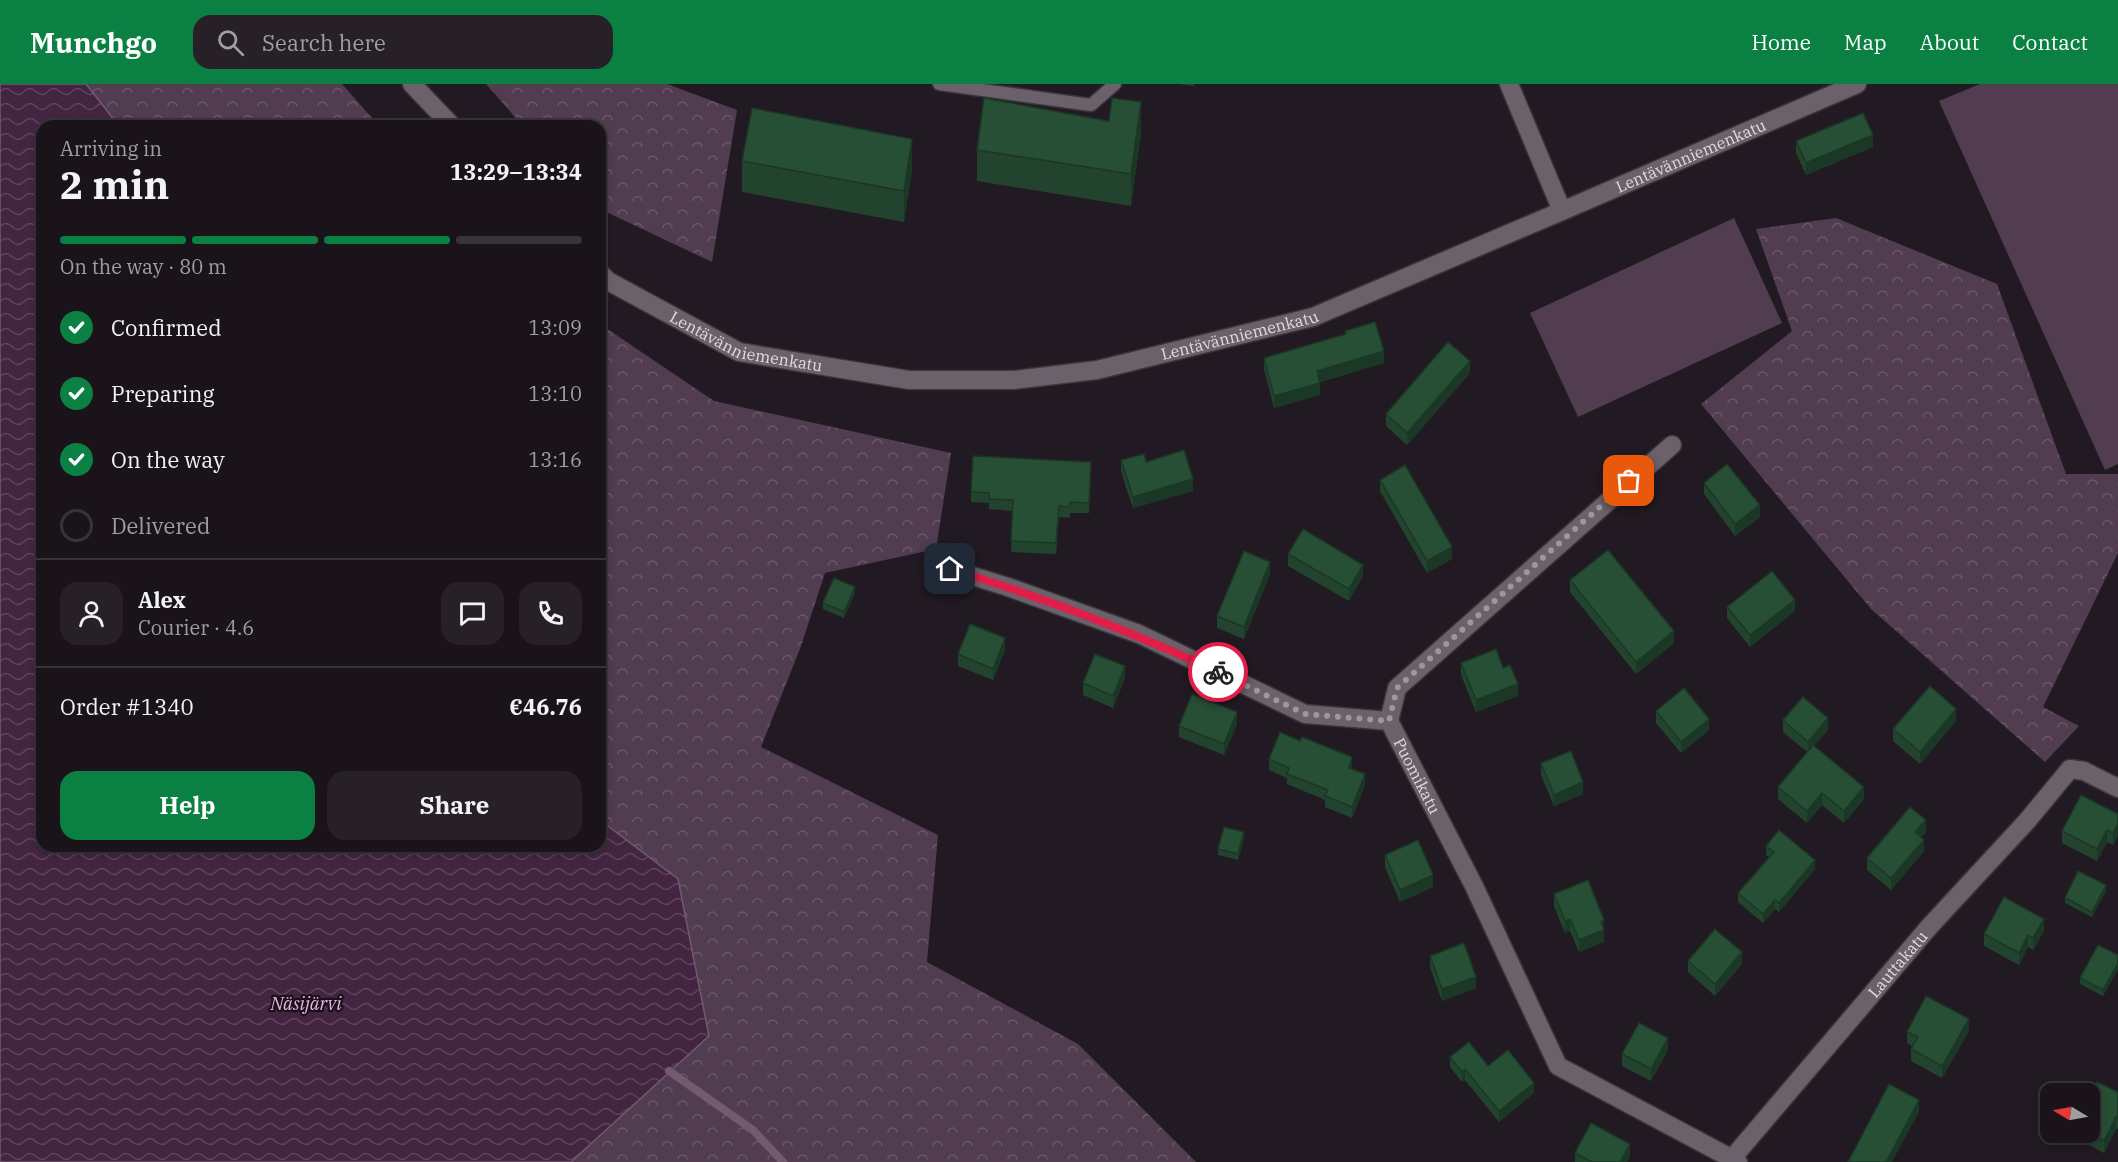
<!DOCTYPE html>
<html lang="en">
<head>
<meta charset="utf-8">
<style>
	body { margin:0; font-family:"IBM Plex Serif",serif; background:#272127; color:#f1f3f6; height:100vh; display:flex; flex-direction:column; font-size:22px; white-space:nowrap }
	* { box-sizing:border-box; margin:0 }
	p { font-size:20px; color:#9f9ea2 }
	.icon { flex:none; width:33px; height:33px; fill:none; stroke:currentColor; stroke-width:2; stroke-linecap:round; stroke-linejoin:round }
	.map { position:relative; flex:1; overflow:hidden }
	.panel { position:absolute; left:36px; top:36px; width:570px; height:732px; display:flex; flex-direction:column; background:#1a141a; border-radius:18px; box-shadow:0 3px 9px #0003,0 0 0 2px #383339 }
	.panel>* { flex:none }
	.needle { width:39px; rotate:280deg }
	.tools { position:absolute; left:2040px; top:999px; display:grid; gap:12px }
	.tools a { display:grid; place-items:center; width:60px; height:60px; border-radius:12px; background:#1a141a; box-shadow:0 3px 9px #0003,0 0 0 2px #383339; font-size:30px }
	.pin { position:absolute; display:grid; place-items:center; width:51px; height:51px; color:#fff; margin:-26px; border-radius:12px; box-shadow:0 3px 9px #0006 }
	.courier { position:absolute; display:grid; place-items:center; width:60px; height:60px; margin:-30px; border:4px solid #e11d48; border-radius:50%; background:#fff; color:#222; box-shadow:0 2px 8px #0007 }
	.head em { font-style:normal; font-weight:800 }
	.head div { display:flex; flex-direction:column-reverse }
	.head { display:flex; align-items:center; justify-content:space-between; height:102px; padding:0 24px }
	h1 { font-size:39px; font-weight:800; line-height:45px }
	.bar { display:grid; grid-template-columns:repeat(4,1fr); gap:9px 6px; align-content:center; height:72px; padding:0 24px }
	.bar i { height:8px; border-radius:4px; background:#383339 }
	.bar .current { background:#0b8043 }
	.bar p { grid-column:span 4 }
	.line { display:flex; align-items:center; gap:15px; padding:0 24px; border-top:2px solid #383339 }
	.line div { flex:1 }
	.round { display:grid; place-items:center; flex:none; width:63px; height:63px; border-radius:18px; background:#272127 }
	ol { padding:0 24px; list-style:none }
	li { display:flex; align-items:center; gap:18px; height:66px }
	li p { margin-inline-start:auto }
	li .icon { padding:6px; border-radius:50%; background:#0b8043; color:#fff; stroke-width:4 }
	li:last-child { color:#9f9ea2 }
	li i { width:33px; height:33px; border:3px solid #383339; border-radius:50% }
	.cta { display:flex; gap:12px; margin-top:auto; padding:12px 24px }
	.cta a { flex:1; height:69px; border-radius:18px; background:#0b8043; color:#fff; font-size:24px; font-weight:800; line-height:69px; text-align:center }
	.cta a+a { background:#272127; color:#f1f3f6 }
	header { display:flex; align-items:center; gap:36px; box-sizing:border-box; height:84px; padding:0 30px; background:#0b8043; color:#fff }
	header strong { font-size:28px }
	nav { display:flex; gap:33px; margin-inline-start:auto; font-size:21px }
	.search { width:420px; height:54px; background:#272127; display:flex; align-items:center; gap:15px; box-sizing:border-box; padding:0 21px; border-radius:18px; color:#9f9ea2; font-size:22px }
	.map>svg:first-child { display:block }
	.forest { fill:url(#forest-crowns) }
	.garden { fill:#513c50 }
	.water { fill:url(#water-waves); stroke:#725b71; stroke-width:1.5 }
	.lines { fill:none; stroke-linecap:round; stroke-linejoin:round }
	.stream { stroke:#725b71; stroke-width:8 }
	.service-casing { stroke:#3b343a; stroke-width:15 }
	.minor-casing { stroke:#3b343a; stroke-width:21 }
	.tertiary-casing { stroke:#3b343a; stroke-width:21 }
	.service { stroke:#6b616a; stroke-width:12 }
	.minor { stroke:#6b616a; stroke-width:18 }
	.tertiary { stroke:#6b616a; stroke-width:18 }
	.wall { fill:#22442e }
	.shaded-wall { fill:#1b3725 }
	.building { fill:#274f35; stroke:#1b3725; stroke-width:1.5 }
	.done { stroke:#9e979e; stroke-width:6; stroke-dasharray:0 10.8 }
	.route { stroke:#e11d48; stroke-width:8 }
	.labels { text-anchor:middle; stroke-width:4.5; stroke-linejoin:round; paint-order:stroke }
	.street-label { font-size:16px; fill:#e0dae0; stroke:#191118 }
	.water-label { font-size:18px; font-style:italic; fill:#eab2e7; stroke:#191118 }
</style>
</head>
<body>
<header>
<strong>Munchgo</strong>
<div class="search"><svg class="icon" aria-label="search" viewBox="0 0 24 24"><circle cx="10" cy="10" r="6"/><path d="M15 15l6 6"/></svg>Search here</div>
<nav><a>Home</a><a>Map</a><a>About</a><a>Contact</a></nav>
</header>
<div class="map">
<svg width="2118" height="1078" viewBox="0 0 2118 1078">
	<defs>
		<pattern id="forest-crowns" width="20" height="18" patternUnits="userSpaceOnUse" patternTransform="scale(1.5)"><rect width="20" height="18" fill="#513c50"/><path d="M2 6a3 3 0 1 1 6 0M12 15a3 3 0 1 1 6 0" fill="none" stroke="#6a5869"/></pattern>
		<pattern id="water-waves" width="16" height="10" patternUnits="userSpaceOnUse" patternTransform="scale(1.5)"><rect width="16" height="10" fill="#432542"/><path d="M0 5q4-4 8 0t8 0" fill="none" stroke="#5e445d"/></pattern>
	</defs>
	<rect width="100%" height="100%" fill="#221a22"/>
	<!-- forest -->
	<g class="forest">
		<polygon points="86,0 342,0 379,42 119,42"/>
		<polygon points="486,0 667,0 737,26 712,178 600,125 600,42 523,42"/>
		<polygon points="1836,134 1997,200 2066,390 2118,390 2118,469 2043,623 2079,642 2045,678 1871,525 1701,320 1792,247 1756,145"/>
		<polygon points="600,240 714,317 951,369 936,465 825,489 801,562 761,663 938,751 927,878 1078,960 1196,1078 571,1078 709,951 678,795 600,736"/>
	</g>
	<!-- garden -->
	<g class="garden">
		<polygon points="1980,0 2118,0 2118,380 2105,386 1939,17"/>
		<polygon points="1734,134 1782,239 1578,333 1530,229"/>
	</g>
	<!-- water -->
	<polygon class="water" points="0,0 86,0 119,42 42,42 42,762 600,762 600,736 678,795 709,952 571,1078 0,1078"/>
	<g class="lines">
		<!-- stream -->
		<polyline class="stream" points="669,987 753,1046 783,1078"/>
		<defs>
			<polyline id="service" points="939,0 1091,21 1115,0"/>
			<g id="minor">
				<polyline points="412,0 452,42"/>
				<path id="s1" d="M 600,189 L 608,197 L 739,268 L 909,296 L 1014,296 L 1097,286 L 1313,233 L 1562,127 L 1509,0"/>
				<path id="s2" d="M 950,485 L 1008,503 L 1139,550 L 1305,630 L 1389,637 L 1474,802 L 1558,982 L 1738,1078"/>
				<polyline points="1389,637 1397,604 1672,361"/>
				<path id="s3" d="M 1729,1078 L 1929,843 L 2027,737 L 2070,685 L 2084,687 L 2118,704"/>
			</g>
			<g id="tertiary">
				<path id="s4" d="M 1562,127 L 1857,0"/>
			</g>
		</defs>
		<!-- service casing -->
		<use href="#service" class="service-casing"/>
		<!-- minor casing -->
		<use href="#minor" class="minor-casing"/>
		<!-- tertiary casing -->
		<use href="#tertiary" class="tertiary-casing"/>
		<!-- service -->
		<use href="#service" class="service"/>
		<!-- minor -->
		<use href="#minor" class="minor"/>
		<!-- tertiary -->
		<use href="#tertiary" class="tertiary"/>
	</g>
	<!-- wall -->
	<g class="wall">
		<polygon points="1179,0 1194,0 1194,2"/>
		<polygon points="1109,37 1141,50 1131,122 977,97 977,66"/>
		<polygon points="1796,57 1873,63 1806,91 1796,69"/>
		<polygon points="742,77 912,86 904,138 742,108"/>
		<polygon points="1345,247 1384,279 1320,298 1320,311 1274,324 1264,285 1264,274 1345,251"/>
		<polygon points="1470,289 1407,361 1386,342 1386,330"/>
		<polygon points="1121,376 1146,378 1193,407 1133,424 1121,388"/>
		<polygon points="1091,388 1089,429 1070,429 1070,434 1059,433 1056,470 1011,468 1013,427 989,425 989,419 971,418 971,408"/>
		<polygon points="1380,396 1452,475 1427,489 1380,407"/>
		<polygon points="1704,399 1760,433 1735,452 1704,410"/>
		<polygon points="1288,470 1363,492 1349,517 1288,482"/>
		<polygon points="1270,490 1244,555 1217,544 1217,532"/>
		<polygon points="1570,496 1674,559 1636,590 1570,508"/>
		<polygon points="855,509 844,534 823,525 823,519"/>
		<polygon points="1727,523 1795,527 1750,563 1727,534"/>
		<polygon points="1005,566 993,596 958,582 958,570"/>
		<polygon points="1461,579 1503,584 1518,612 1476,628 1461,591"/>
		<polygon points="1125,594 1113,624 1083,611 1083,599"/>
		<polygon points="1656,627 1709,646 1681,669 1656,639"/>
		<polygon points="1783,636 1828,646 1814,662 1864,715 1844,739 1822,721 1807,739 1778,715 1778,703 1807,668 1783,648"/>
		<polygon points="1956,637 1920,680 1893,657 1893,645"/>
		<polygon points="1237,640 1224,671 1179,653 1179,642"/>
		<polygon points="1269,675 1352,685 1365,701 1352,734 1325,723 1325,716 1287,700 1287,694 1269,686"/>
		<polygon points="1541,679 1583,710 1554,722 1541,691"/>
		<polygon points="2118,730 2118,752 2113,761 2107,758 2097,777 2062,759 2062,747"/>
		<polygon points="1926,748 1921,753 1924,767 1891,806 1867,786 1867,774"/>
		<polygon points="1244,754 1238,776 1218,771 1218,765"/>
		<polygon points="1766,762 1815,785 1779,828 1775,825 1763,839 1738,818 1738,809 1769,773 1766,771"/>
		<polygon points="1385,771 1433,803 1400,818 1385,783"/>
		<polygon points="2106,807 2092,833 2065,819 2065,814"/>
		<polygon points="1554,810 1604,836 1604,858 1579,868 1570,847 1565,849 1554,822"/>
		<polygon points="2044,847 2033,866 2028,863 2019,881 1984,862 1984,850"/>
		<polygon points="2118,871 2118,885 2103,912 2080,900 2080,894"/>
		<polygon points="1430,872 1476,904 1442,917 1430,883"/>
		<polygon points="1688,877 1742,880 1715,912 1688,888"/>
		<polygon points="1969,947 1942,994 1911,977 1911,965 1913,963 1907,959 1907,948"/>
		<polygon points="1668,966 1651,997 1622,982 1622,970"/>
		<polygon points="1450,973 1488,982 1534,1009 1499,1038 1465,996 1462,998 1450,983"/>
		<polygon points="2118,1008 2118,1045 2116,1045 2104,1069 2074,1053 2074,1048 2090,1048"/>
		<polygon points="1575,1069 1630,1072 1627,1078 1575,1078"/>
	</g>
	<!-- shaded-wall -->
	<g class="shaded-wall">
		<polygon points="1141,18 1141,50 1131,122 1131,90"/>
		<polygon points="1873,51 1873,63 1806,91 1806,79"/>
		<polygon points="912,55 912,86 904,138 904,107"/>
		<polygon points="1384,267 1384,279 1317,298 1317,287"/>
		<polygon points="1470,277 1470,289 1407,361 1407,349"/>
		<polygon points="1320,299 1320,311 1274,324 1274,312"/>
		<polygon points="1193,395 1193,407 1133,424 1133,413"/>
		<polygon points="1760,421 1760,433 1735,452 1735,440"/>
		<polygon points="1452,463 1452,475 1427,489 1427,477"/>
		<polygon points="1270,478 1270,490 1244,555 1244,543"/>
		<polygon points="1363,481 1363,492 1349,517 1349,505"/>
		<polygon points="855,503 855,509 844,534 844,528"/>
		<polygon points="1795,516 1795,527 1750,563 1750,551"/>
		<polygon points="1674,547 1674,559 1636,590 1636,578"/>
		<polygon points="1005,554 1005,566 993,596 993,585"/>
		<polygon points="1125,582 1125,594 1113,624 1113,612"/>
		<polygon points="1518,600 1518,612 1476,628 1476,616"/>
		<polygon points="1956,625 1956,637 1920,680 1920,668"/>
		<polygon points="1237,628 1237,640 1224,671 1224,660"/>
		<polygon points="1828,634 1828,646 1808,669 1808,658"/>
		<polygon points="1709,635 1709,646 1681,669 1681,658"/>
		<polygon points="1352,673 1352,684 1349,695 1349,684"/>
		<polygon points="1365,690 1365,701 1352,734 1352,723"/>
		<polygon points="1583,698 1583,710 1554,722 1554,711"/>
		<polygon points="1864,703 1864,715 1844,739 1844,727"/>
		<polygon points="1822,709 1822,721 1807,739 1807,727"/>
		<polygon points="1926,736 1926,748 1915,760 1915,748"/>
		<polygon points="2118,740 2118,752 2113,761 2113,749"/>
		<polygon points="2107,746 2107,758 2097,777 2097,765"/>
		<polygon points="1244,748 1244,754 1238,776 1238,770"/>
		<polygon points="1924,756 1924,767 1891,806 1891,794"/>
		<polygon points="1815,776 1815,785 1779,828 1779,819"/>
		<polygon points="1433,791 1433,803 1400,818 1400,806"/>
		<polygon points="2106,801 2106,807 2092,833 2092,828"/>
		<polygon points="1775,816 1775,825 1763,839 1763,830"/>
		<polygon points="1570,835 1570,847 1565,849 1565,837"/>
		<polygon points="2044,835 2044,847 2033,866 2033,854"/>
		<polygon points="1604,836 1604,858 1579,868 1579,856"/>
		<polygon points="2028,851 2028,863 2019,881 2019,869"/>
		<polygon points="1742,868 1742,880 1715,912 1715,900"/>
		<polygon points="2118,879 2118,885 2103,912 2103,906"/>
		<polygon points="1476,893 1476,904 1442,917 1442,905"/>
		<polygon points="1969,935 1969,947 1942,994 1942,982"/>
		<polygon points="1668,954 1668,966 1651,997 1651,985"/>
		<polygon points="1465,985 1465,996 1462,998 1462,988"/>
		<polygon points="1534,999 1534,1009 1499,1038 1499,1027"/>
		<polygon points="1919,1016 1919,1028 1892,1078 1886,1078"/>
		<polygon points="2116,1033 2116,1045 2104,1069 2104,1057"/>
		<polygon points="1630,1060 1630,1072 1627,1078 1620,1078"/>
	</g>
	<!-- building -->
	<g class="building">
		<polygon points="984,14 1109,37 1112,14 1141,18 1131,90 977,66"/>
		<polygon points="752,24 912,55 904,107 742,77"/>
		<polygon points="1863,29 1873,51 1806,79 1796,57"/>
		<polygon points="1375,238 1384,267 1317,287 1320,299 1274,312 1264,274 1346,250 1345,247"/>
		<polygon points="1448,258 1470,277 1407,349 1386,330"/>
		<polygon points="1184,366 1193,395 1133,413 1121,376 1144,370 1146,378"/>
		<polygon points="973,372 1091,378 1089,419 1070,418 1070,423 1059,422 1056,459 1011,457 1013,416 989,415 989,409 971,408"/>
		<polygon points="1727,380 1760,421 1735,440 1704,399"/>
		<polygon points="1405,381 1452,463 1427,477 1380,396"/>
		<polygon points="1303,445 1363,481 1349,505 1288,470"/>
		<polygon points="1608,466 1674,547 1636,578 1570,496"/>
		<polygon points="1244,467 1270,478 1244,543 1217,532"/>
		<polygon points="1772,487 1795,516 1750,551 1727,523"/>
		<polygon points="834,494 855,503 844,528 823,519"/>
		<polygon points="970,540 1005,554 993,585 958,570"/>
		<polygon points="1496,565 1503,584 1510,581 1518,600 1476,616 1461,579"/>
		<polygon points="1095,570 1125,582 1113,612 1083,599"/>
		<polygon points="1930,602 1956,625 1920,668 1893,645"/>
		<polygon points="1684,604 1709,635 1681,658 1656,627"/>
		<polygon points="1192,610 1237,628 1224,660 1179,642"/>
		<polygon points="1803,613 1828,634 1808,658 1783,636"/>
		<polygon points="1280,648 1300,657 1302,653 1352,673 1349,684 1365,690 1352,723 1325,712 1328,706 1287,690 1289,684 1269,675"/>
		<polygon points="1813,661 1864,703 1844,727 1822,709 1807,727 1778,703"/>
		<polygon points="1571,667 1583,698 1554,711 1541,679"/>
		<polygon points="2081,711 2118,730 2118,740 2113,749 2107,746 2097,765 2062,747"/>
		<polygon points="1910,723 1926,736 1915,748 1924,756 1891,794 1867,774"/>
		<polygon points="1224,743 1244,748 1238,770 1218,765"/>
		<polygon points="1779,746 1815,776 1779,819 1775,816 1763,830 1738,809 1774,768 1766,762"/>
		<polygon points="1418,756 1433,791 1400,806 1385,771"/>
		<polygon points="2078,787 2106,801 2092,828 2065,814"/>
		<polygon points="1588,796 1604,836 1601,838 1604,846 1579,856 1570,835 1565,837 1554,810"/>
		<polygon points="2004,813 2044,835 2033,854 2028,851 2019,869 1984,850"/>
		<polygon points="1715,845 1742,868 1715,900 1688,877"/>
		<polygon points="1464,859 1476,893 1442,905 1430,872"/>
		<polygon points="2098,861 2118,871 2118,879 2103,906 2080,894"/>
		<polygon points="1926,912 1969,935 1942,982 1911,965 1918,953 1907,948"/>
		<polygon points="1639,939 1668,954 1651,985 1622,970"/>
		<polygon points="1469,958 1488,982 1508,966 1534,999 1499,1027 1465,985 1462,988 1450,973"/>
		<polygon points="2097,998 2118,1008 2118,1034 2116,1033 2104,1057 2087,1048 2090,1048 2090,1012"/>
		<polygon points="1889,1000 1919,1016 1886,1078 1848,1078"/>
		<polygon points="1591,1039 1630,1060 1620,1078 1592,1078 1575,1069"/>
	</g>
	<g class="lines">
		<!-- done -->
		<polyline class="done" points="1218,588 1305,630 1389,637 1397,604 1629,397"/>
		<!-- route -->
		<path class="route" d="M 950,485 C 1043,513 1131,547 1218,588"/>
	</g>
	<g class="labels">
		<!-- street labels -->
		<g class="street-label">
			<text dy="6" stroke="none"><textPath href="#s4" startOffset="140">Lentävänniemenkatu</textPath></text>
			<text dy="6" stroke="none"><textPath href="#s1" startOffset="668">Lentävänniemenkatu</textPath></text>
			<text dy="6" stroke="none"><textPath href="#s1" startOffset="164">Lentävänniemenkatu</textPath></text>
			<text dy="6" stroke="none"><textPath href="#s2" startOffset="530">Puomikatu</textPath></text>
			<text dy="6" stroke="none"><textPath href="#s3" startOffset="260">Lauttakatu</textPath></text>
		</g>
		<!-- water labels -->
		<g class="water-label">
			<text x="306" y="926">Näsijärvi</text>
		</g>
	</g>
</svg>
<div class="tools">
<a><svg class="needle" viewBox="-14 -14 28 28"><path d="M0-13l5 13h-10z" fill="#e53935"/><path d="M0 13l5-13h-10z" fill="#9f9ea2"/></svg></a>
</div>
<div class="pin" style="left:1629px;top:397px;background:#ea580c"><svg class="icon" aria-label="bag" viewBox="0 0 24 24"><path d="M5 8h14l-1 12H6zM9 8a3 3 0 0 1 6 0"/></svg></div>
<div class="pin" style="left:950px;top:485px;background:#1f2937"><svg class="icon" aria-label="home" viewBox="0 0 24 24"><path d="M3 11l9-7 9 7M6 9v11h12V9"/></svg></div>
<div class="courier" style="left:1218px;top:588px"><svg class="icon" aria-label="bike" viewBox="0 0 24 24"><circle cx="6" cy="16" r="4"/><circle cx="18" cy="16" r="4"/><path d="M6 16l4-8h5l3 8M10 8l3 8H6M13 5h3"/></svg></div>
<section class="panel">
<div class="head"><div><h1>2 min</h1><p>Arriving in</p></div><em>13:29–13:34</em></div>
<div class="bar"><i class="current"></i><i class="current"></i><i class="current"></i><i></i><p>On the way · 80 m</p></div>
<ol>
<li><svg class="icon" aria-label="check" viewBox="0 0 24 24"><path d="M5 12l5 5 9-10"/></svg>Confirmed<p>13:09</p></li>
<li><svg class="icon" aria-label="check" viewBox="0 0 24 24"><path d="M5 12l5 5 9-10"/></svg>Preparing<p>13:10</p></li>
<li><svg class="icon" aria-label="check" viewBox="0 0 24 24"><path d="M5 12l5 5 9-10"/></svg>On the way<p>13:16</p></li>
<li><i></i>Delivered</li>
</ol>
<div class="line" style="height:108px"><a class="round"><svg class="icon" aria-label="person" viewBox="0 0 24 24"><circle cx="12" cy="8" r="4"/><path d="M4 21q1-7 8-7t8 7"/></svg></a><div><b>Alex</b><p>Courier · 4.6</p></div><a class="round"><svg class="icon" aria-label="chat" viewBox="0 0 24 24"><path d="M4 5h16v11H9l-5 4z"/></svg></a><a class="round"><svg class="icon" aria-label="phone" viewBox="0 0 24 24"><path d="M5 4h4l2 5-3 2q2 4 5 5l2-3 5 2v4C11 20 4 13 5 4z"/></svg></a></div>
<div class="line" style="height:78px"><div>Order #1340</div><b>€46.76</b></div>
<div class="cta"><a>Help</a><a>Share</a></div>
</section>
</div>
</body>
</html>
